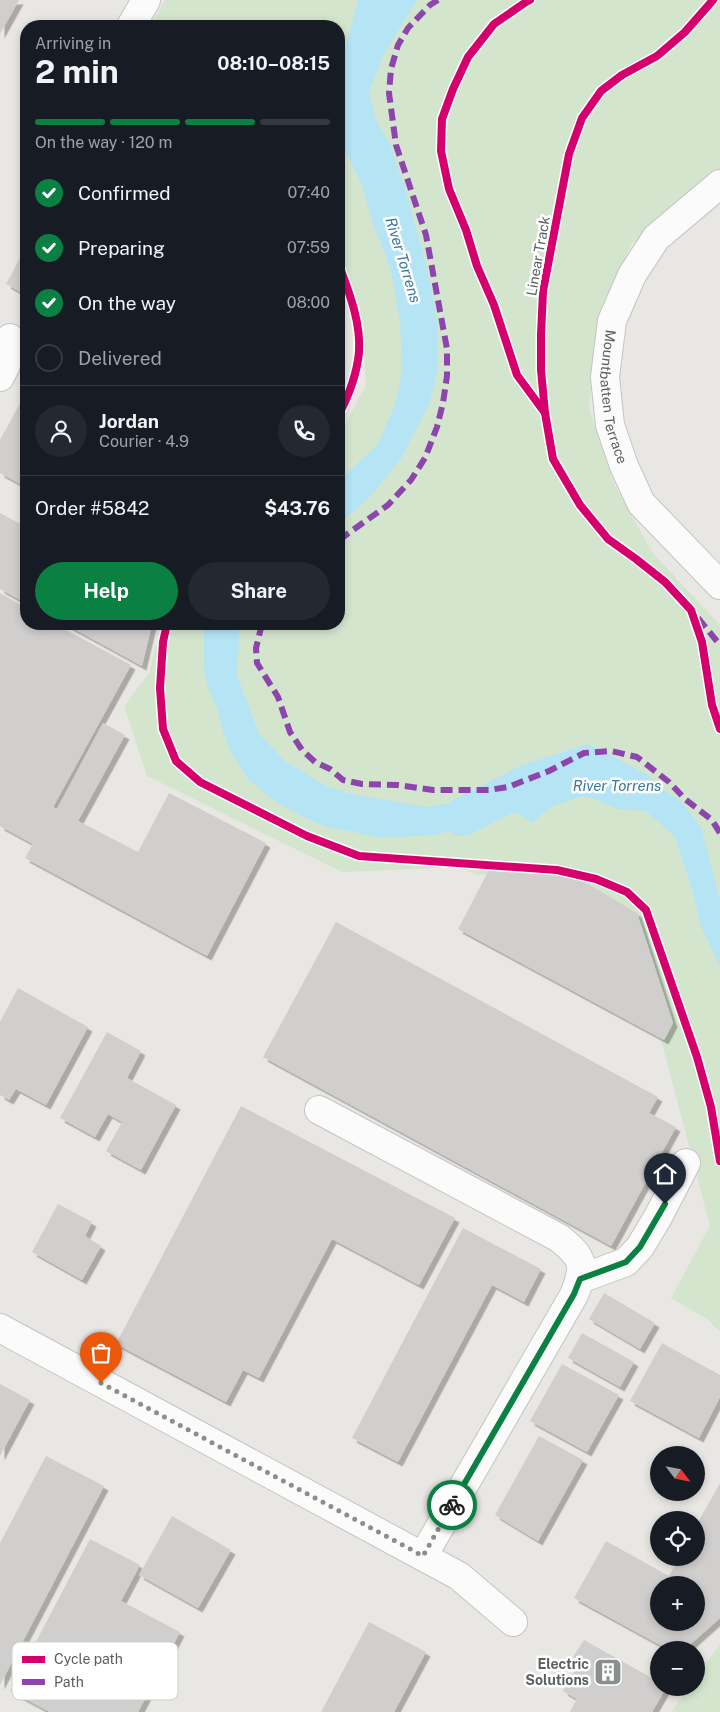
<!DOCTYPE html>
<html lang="en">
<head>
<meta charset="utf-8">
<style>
	body { margin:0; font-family:"Public Sans",sans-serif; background:#242831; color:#f1f3f6; height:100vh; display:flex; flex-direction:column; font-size:19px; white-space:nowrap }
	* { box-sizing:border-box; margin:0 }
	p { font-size:16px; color:#9ea1a6 }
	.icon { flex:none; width:28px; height:28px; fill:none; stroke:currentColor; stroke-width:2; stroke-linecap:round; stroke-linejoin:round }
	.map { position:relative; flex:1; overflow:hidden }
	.drawer { position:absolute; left:20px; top:20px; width:325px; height:610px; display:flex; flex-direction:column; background:#171b24; border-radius:20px; box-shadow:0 2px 8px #0003 }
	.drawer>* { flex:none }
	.needle { width:32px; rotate:122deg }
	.tools { position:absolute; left:650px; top:1446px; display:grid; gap:10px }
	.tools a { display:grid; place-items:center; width:55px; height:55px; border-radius:50%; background:#171b24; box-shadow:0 2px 8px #0003; font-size:25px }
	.pin { position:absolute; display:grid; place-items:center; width:42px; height:42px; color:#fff; margin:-51px -21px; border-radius:50% 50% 50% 0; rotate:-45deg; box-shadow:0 0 5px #0007 }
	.pin .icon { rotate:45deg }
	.courier { position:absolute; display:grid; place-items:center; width:50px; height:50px; margin:-25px; border:4px solid #0b8043; border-radius:50%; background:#fff; color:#222; box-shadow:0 1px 6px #0007 }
	.overview em { font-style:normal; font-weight:700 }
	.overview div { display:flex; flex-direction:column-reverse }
	.overview { display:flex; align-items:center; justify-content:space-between; height:85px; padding:0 15px }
	h1 { font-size:32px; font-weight:700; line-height:38px }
	.bar { display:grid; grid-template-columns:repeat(4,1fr); gap:8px 5px; align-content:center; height:60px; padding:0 15px }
	.bar i { height:6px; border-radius:4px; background:#363941 }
	.bar .selected { background:#0b8043 }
	.bar p { grid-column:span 4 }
	.line { display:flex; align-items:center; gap:12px; padding:0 15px; border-top:1px solid #363941 }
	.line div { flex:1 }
	.round { display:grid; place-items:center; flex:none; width:52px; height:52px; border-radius:26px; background:#242831 }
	ol { padding:0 15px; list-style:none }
	li { display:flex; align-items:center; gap:15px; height:55px }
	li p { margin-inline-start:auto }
	li .icon { padding:5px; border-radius:50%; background:#0b8043; color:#fff; stroke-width:4 }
	li:last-child { color:#9ea1a6 }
	li i { width:28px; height:28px; border:2px solid #363941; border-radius:50% }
	.action { display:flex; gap:10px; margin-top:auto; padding:10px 15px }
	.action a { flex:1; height:58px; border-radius:30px; background:#0b8043; color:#fff; font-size:20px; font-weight:700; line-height:58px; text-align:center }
	.action a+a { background:#242831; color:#f1f3f6 }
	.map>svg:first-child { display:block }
	.green { fill:#d4e5ce }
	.water { fill:#b5e4f5 }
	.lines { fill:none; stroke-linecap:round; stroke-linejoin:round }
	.river { stroke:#b5e4f5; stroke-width:38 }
	.building { fill:#d0cfcd; fill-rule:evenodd; filter:url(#shadow) }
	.minor-casing { stroke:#c4c4c3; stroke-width:30 }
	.minor { stroke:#fcfbfb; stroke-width:28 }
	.quiet { stroke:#8e44ad; stroke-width:6; stroke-dasharray:12 6; stroke-linecap:butt }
	.cycleway-casing { stroke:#fff; stroke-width:11 }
	.cycleway { stroke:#d6006c; stroke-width:8 }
	.done { stroke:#8b8e8e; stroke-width:5; stroke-dasharray:0 9 }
	.route { stroke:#0b8043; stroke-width:6 }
	.labels { text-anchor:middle; stroke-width:5; stroke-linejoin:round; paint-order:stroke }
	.street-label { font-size:14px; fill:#595e61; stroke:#fff }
	.poi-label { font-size:14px; font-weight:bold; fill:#595e61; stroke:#fff; text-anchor:end }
	.water-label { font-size:15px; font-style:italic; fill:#39789c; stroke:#fff }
	.key { fill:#fff; stroke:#cdcfd0; stroke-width:1 }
	.key-label { font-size:14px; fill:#595e61 }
</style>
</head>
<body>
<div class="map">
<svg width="720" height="1712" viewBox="0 0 720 1712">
	<defs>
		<filter id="shadow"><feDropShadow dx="4.5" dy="4.5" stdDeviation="0" flood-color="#0004"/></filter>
	</defs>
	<rect width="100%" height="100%" fill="#e9e7e3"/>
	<!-- green -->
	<g class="green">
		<polygon points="165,0 720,0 720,174 663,225 632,243 599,317 589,408 614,484 652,552 720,625 720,1332 707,1319 671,1298 710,1226 631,925 527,872 477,875 459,867 342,872 147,776 124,706 149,673 162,624 339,624 339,436 366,385 362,323 339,271 339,26 150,26"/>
		<polygon points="720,1644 720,1712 671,1712 689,1688 696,1688 696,1677"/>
	</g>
	<!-- water -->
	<g class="water">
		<polygon points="358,0 417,0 384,54 369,92 376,120 391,146 407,195 429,275 438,328 438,368 430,402 402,457 371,496 339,524 339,481 378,444 395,405 402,372 400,321 391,270 371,218 362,185 345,151 339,129 339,70"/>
		<polygon points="206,624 240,624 237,675 259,734 285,761 324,785 351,794 427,807 522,791 599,764 623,766 680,800 701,827 720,900 720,966 701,927 694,896 675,837 646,811 618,809 597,800 583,796 551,807 532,823 515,812 477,825 434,835 383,838 327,827 301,816 272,799 247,778 230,750 223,731 217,708 207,685 204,665 204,629"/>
	</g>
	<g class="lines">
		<!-- river -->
		<polyline class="river" points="462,817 529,783 587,764 637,791"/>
	</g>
	<!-- building -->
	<g class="building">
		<polygon points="0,0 19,0 0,34"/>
		<polygon points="26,247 26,295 6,284"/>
		<polygon points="26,392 26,487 0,473 0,440"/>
		<polygon points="0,513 26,527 26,603 0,589"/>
		<polygon points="0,593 26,608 26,624 55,624 131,665 53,807 57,809 103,723 125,735 78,821 138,852 169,793 266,843 207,956 25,858 33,844 0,826"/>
		<polygon points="65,624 152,624 142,666"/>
		<polygon points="489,870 576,877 637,913 673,1023 664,1040 458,929"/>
		<polygon points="336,922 658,1097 649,1113 676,1127 611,1246 263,1057"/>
		<polygon points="18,988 88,1027 46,1105 16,1089 9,1100 0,1095 0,1022"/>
		<polygon points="107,1032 141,1051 127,1078 176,1105 141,1170 106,1151 122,1122 108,1114 95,1137 60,1118"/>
		<polygon points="241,1106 455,1218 419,1285 332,1239 259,1378 243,1370 226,1402 116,1344"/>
		<polygon points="58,1204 92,1222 85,1236 101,1246 82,1280 32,1252"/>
		<polygon points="463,1228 541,1269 524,1302 492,1285 398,1462 352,1438"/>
		<polygon points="604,1293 655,1323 640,1349 589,1319"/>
		<polygon points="582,1333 634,1362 620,1387 568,1358"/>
		<polygon points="662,1343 720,1375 720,1397 699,1438 630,1401"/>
		<polygon points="562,1364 619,1395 587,1452 530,1421"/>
		<polygon points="0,1384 30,1400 0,1456"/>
		<polygon points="539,1436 583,1460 538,1541 495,1515"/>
		<polygon points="46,1456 104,1486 0,1685 0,1543"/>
		<path d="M 720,1483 L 720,1618 L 684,1650 L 669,1650 L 574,1598 L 606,1541 L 669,1576 L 679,1558 L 696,1558 L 696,1526 ZM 659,1585 L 696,1585 L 696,1622 L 659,1622 Z"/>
		<polygon points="172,1516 231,1550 198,1608 139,1575"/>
		<polygon points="90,1539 140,1565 121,1601 180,1632 138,1712 50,1712 10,1691"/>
		<polygon points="369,1622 426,1652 394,1712 321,1712"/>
		<polygon points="584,1640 659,1682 659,1688 666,1688 652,1712 570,1712 577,1699 563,1691 580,1662 573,1657"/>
	</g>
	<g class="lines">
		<defs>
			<g id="minor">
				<polyline points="131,26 146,0"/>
				<path id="s1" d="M 720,184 L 656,238 L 632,275 L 612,321 L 605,377 L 610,425 L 624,466 L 641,503 L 720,585"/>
				<polyline points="0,377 6,365 10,338"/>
				<path d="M 319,1110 L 559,1238 C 584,1258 586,1265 574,1295 L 423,1556"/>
				<polyline points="580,1279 626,1262 640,1247 658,1217 686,1163"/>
				<polyline points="0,1328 459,1576 513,1622"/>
			</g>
		</defs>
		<!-- minor casing -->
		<use href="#minor" class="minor-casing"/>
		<!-- minor -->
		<use href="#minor" class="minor"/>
		<!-- quiet -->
		<g class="quiet">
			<polyline points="339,540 388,505 411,480 425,458 437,427 443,403 447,376 447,349 426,235 396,145 389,93 391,69 398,45 408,28 430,5 438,0"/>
			<polyline points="698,618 720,645"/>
			<polyline points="262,624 256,648 257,663 278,697 290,732 302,750 315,762 330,769 343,780 362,784 397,785 433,790 489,790 508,787 549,771 584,753 611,751 637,757 669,782 685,799 712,820 720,833"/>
		</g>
		<defs>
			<g id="cycleway">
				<polyline points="530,0 526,2 494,24 468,57 453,89 442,119 441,151 449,189 466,230 477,266 494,305 517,375 545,413"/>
				<polyline points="713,0 685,32 657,56 622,75 601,91 582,118 569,154 543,291 541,335 541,370 545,413 553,459 580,505 608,539 636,559 665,582 691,610 702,642 712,705 720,729"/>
				<path d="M 339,265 C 349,292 361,322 359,352 C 357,373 349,395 339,414"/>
				<polyline points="167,624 163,642 160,688 163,729 176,761 200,782 307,836 359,856 557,870 596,879 627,892 646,910 697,1057 711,1107 720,1161"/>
			</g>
		</defs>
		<!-- cycleway casing -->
		<use href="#cycleway" class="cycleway-casing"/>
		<!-- cycleway -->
		<use href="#cycleway" class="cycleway"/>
	</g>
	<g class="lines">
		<!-- done -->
		<polyline class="done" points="101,1383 423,1556 452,1505"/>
		<!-- route -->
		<polyline class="route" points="452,1505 574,1294 580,1279 626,1262 640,1247 665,1204"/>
	</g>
	<!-- icons -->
	<defs>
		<symbol id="building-square" viewBox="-11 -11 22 22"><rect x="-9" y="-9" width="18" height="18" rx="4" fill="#8b8e8e" stroke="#fff"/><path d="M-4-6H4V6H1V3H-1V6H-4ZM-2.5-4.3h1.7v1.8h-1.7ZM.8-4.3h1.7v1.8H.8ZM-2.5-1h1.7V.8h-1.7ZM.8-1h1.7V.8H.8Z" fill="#fff"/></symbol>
	</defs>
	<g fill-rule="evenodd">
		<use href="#building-square" x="592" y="1656" width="32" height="32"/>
	</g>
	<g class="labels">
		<!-- street labels -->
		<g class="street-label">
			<text transform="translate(538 256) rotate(-80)" y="5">Linear Track</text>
			<text dy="5" stroke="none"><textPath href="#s1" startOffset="255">Mountbatten Terrace</textPath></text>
		</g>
		<!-- poi labels -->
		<g class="poi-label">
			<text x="589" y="1669">Electric<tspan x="589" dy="16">Solutions</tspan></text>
		</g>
		<!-- water labels -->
		<g class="water-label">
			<text transform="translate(403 260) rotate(73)" y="5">River Torrens</text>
			<text x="617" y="791">River Torrens</text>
		</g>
	</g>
	<!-- legend -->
	<rect x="12" y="1642" width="166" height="58" rx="8" class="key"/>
	<rect x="22" y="1656" width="23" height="7" fill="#d6006c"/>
	<rect x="22" y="1679" width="23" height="6" fill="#8e44ad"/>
	<g class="key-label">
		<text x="54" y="1664">Cycle path</text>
		<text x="54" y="1687">Path</text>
	</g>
</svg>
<div class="tools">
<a><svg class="needle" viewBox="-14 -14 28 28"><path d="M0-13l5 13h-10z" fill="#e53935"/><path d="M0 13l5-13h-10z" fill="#9ea1a6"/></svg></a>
<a><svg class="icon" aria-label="locate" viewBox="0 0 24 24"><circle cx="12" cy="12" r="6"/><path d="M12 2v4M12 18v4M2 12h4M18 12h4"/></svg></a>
<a>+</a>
<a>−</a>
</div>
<div class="pin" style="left:101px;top:1383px;background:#ea580c"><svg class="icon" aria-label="bag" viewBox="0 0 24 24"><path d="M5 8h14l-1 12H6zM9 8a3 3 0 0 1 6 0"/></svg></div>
<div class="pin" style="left:665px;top:1204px;background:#1f2937"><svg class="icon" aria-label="home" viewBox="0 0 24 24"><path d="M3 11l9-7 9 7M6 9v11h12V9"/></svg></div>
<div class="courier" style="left:452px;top:1505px"><svg class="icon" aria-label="bike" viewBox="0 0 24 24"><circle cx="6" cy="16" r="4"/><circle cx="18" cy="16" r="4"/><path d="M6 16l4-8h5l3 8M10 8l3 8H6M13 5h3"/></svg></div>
<section class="drawer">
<div class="overview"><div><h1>2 min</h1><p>Arriving in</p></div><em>08:10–08:15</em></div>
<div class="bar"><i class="selected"></i><i class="selected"></i><i class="selected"></i><i></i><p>On the way · 120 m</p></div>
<ol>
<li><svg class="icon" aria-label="check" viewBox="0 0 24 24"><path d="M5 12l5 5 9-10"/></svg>Confirmed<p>07:40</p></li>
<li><svg class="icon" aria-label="check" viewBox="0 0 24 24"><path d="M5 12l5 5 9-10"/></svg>Preparing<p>07:59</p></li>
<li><svg class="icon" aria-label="check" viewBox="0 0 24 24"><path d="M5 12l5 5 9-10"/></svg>On the way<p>08:00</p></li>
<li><i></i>Delivered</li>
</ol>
<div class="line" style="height:90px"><a class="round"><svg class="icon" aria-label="person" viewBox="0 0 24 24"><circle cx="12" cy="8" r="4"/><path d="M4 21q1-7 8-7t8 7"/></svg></a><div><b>Jordan</b><p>Courier · 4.9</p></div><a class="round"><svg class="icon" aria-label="phone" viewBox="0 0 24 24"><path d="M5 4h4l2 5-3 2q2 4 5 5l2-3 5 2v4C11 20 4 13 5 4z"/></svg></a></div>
<div class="line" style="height:65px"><div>Order #5842</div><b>$43.76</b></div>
<div class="action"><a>Help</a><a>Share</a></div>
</section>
</div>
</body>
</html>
